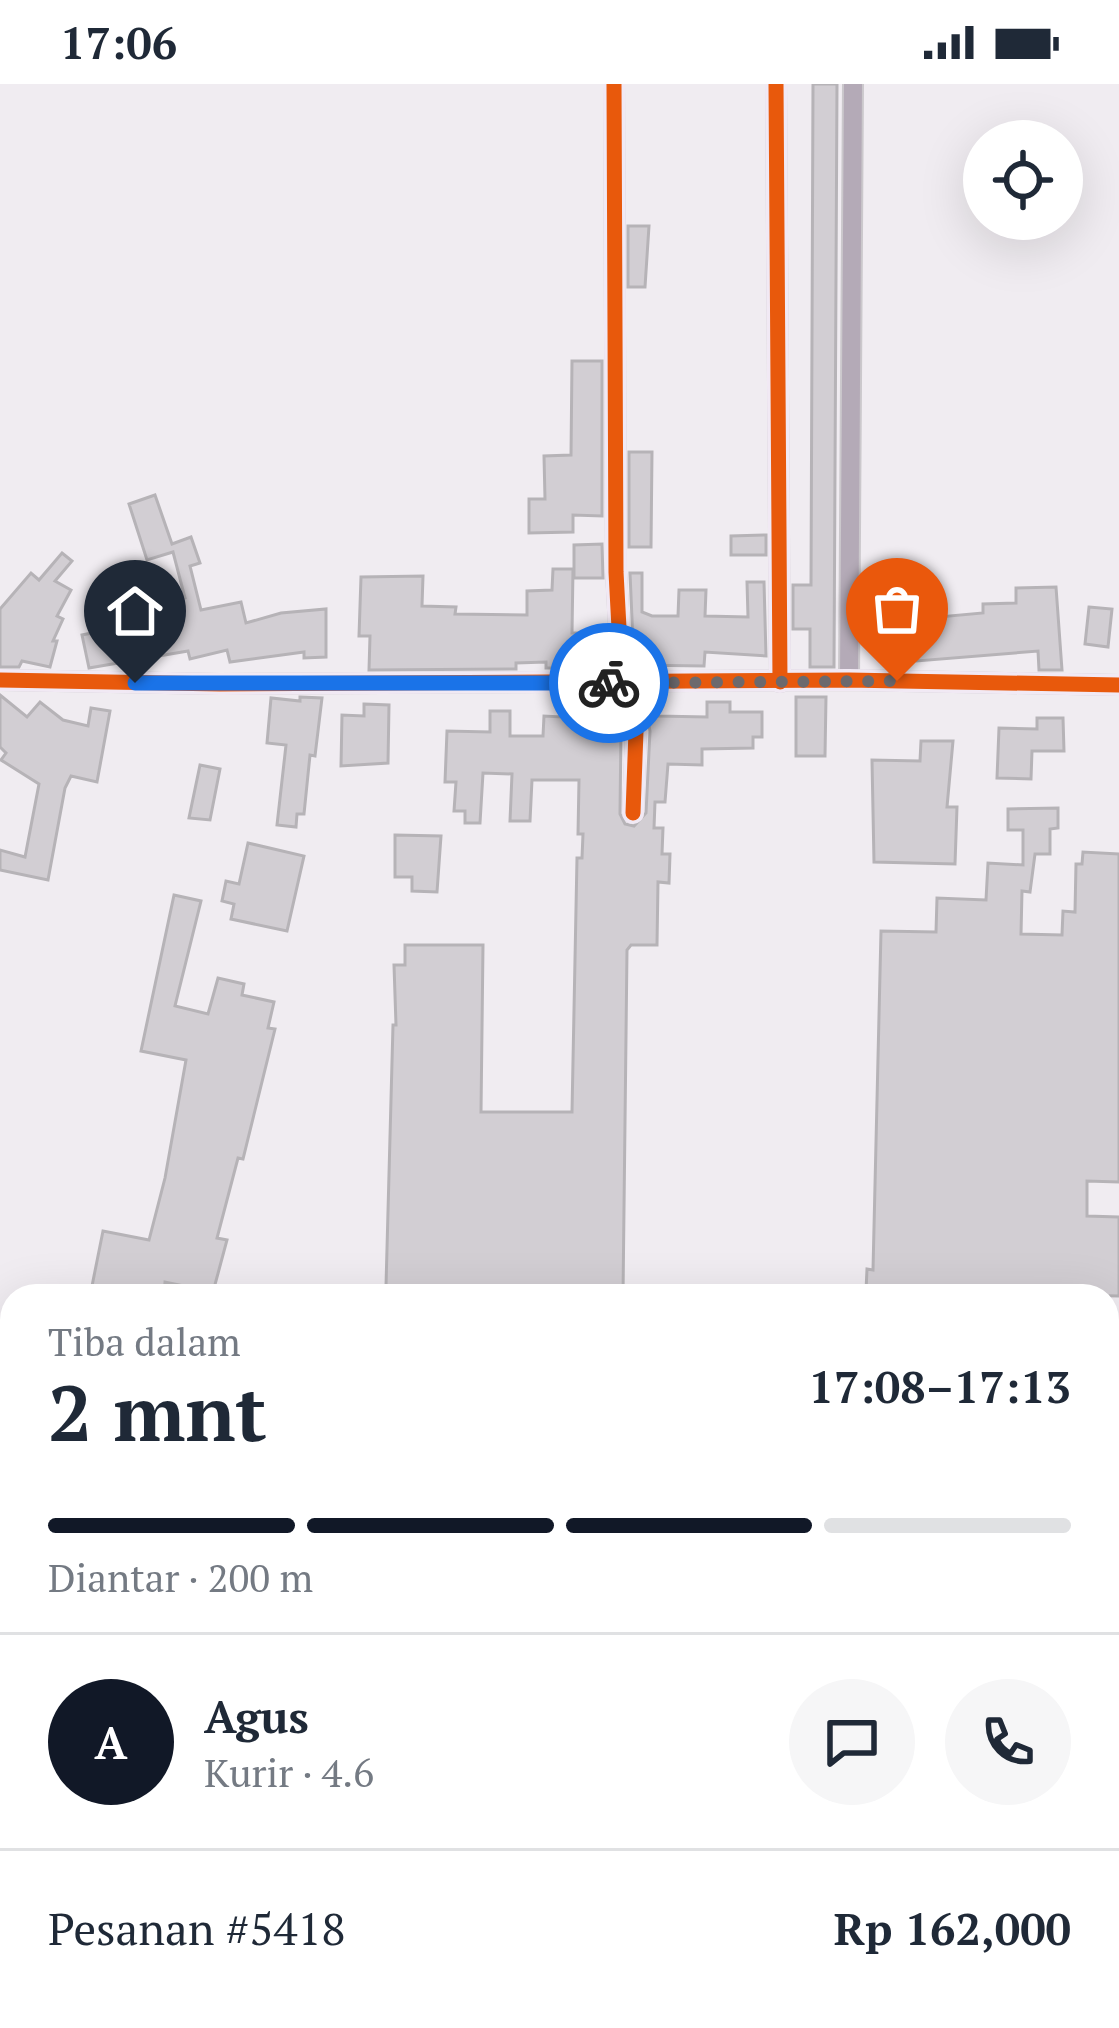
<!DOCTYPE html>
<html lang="id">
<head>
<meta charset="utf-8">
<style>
	body { margin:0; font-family:"PT Serif",serif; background:#f6f6f7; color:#1f2937; height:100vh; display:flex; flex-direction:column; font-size:45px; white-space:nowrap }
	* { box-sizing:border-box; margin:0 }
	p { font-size:39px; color:#747a83 }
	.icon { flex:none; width:66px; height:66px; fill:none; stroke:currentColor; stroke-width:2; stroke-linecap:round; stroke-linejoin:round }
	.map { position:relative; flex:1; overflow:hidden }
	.drawer { position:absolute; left:0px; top:1200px; width:1119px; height:744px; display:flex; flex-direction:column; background:#fff; border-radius:36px 36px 0 0; box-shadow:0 12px 48px #0002 }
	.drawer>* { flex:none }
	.controls { position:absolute; left:963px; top:36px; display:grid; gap:24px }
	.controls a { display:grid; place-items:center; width:120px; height:120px; border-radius:50%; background:#fff; box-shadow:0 12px 48px #0002; font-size:60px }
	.pin { position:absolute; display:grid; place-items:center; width:102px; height:102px; color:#fff; margin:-123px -51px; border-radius:50% 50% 50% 0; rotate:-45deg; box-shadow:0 0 12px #0007 }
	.pin .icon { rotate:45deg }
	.courier { position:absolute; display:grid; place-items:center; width:120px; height:120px; margin:-60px; border:9px solid #1a73e8; border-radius:50%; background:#fff; color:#222; box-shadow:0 3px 15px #0007 }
	.head em { font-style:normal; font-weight:700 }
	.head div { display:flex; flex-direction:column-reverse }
	.head { display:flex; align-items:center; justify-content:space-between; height:204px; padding:0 48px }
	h1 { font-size:78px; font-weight:700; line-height:90px }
	.bar { display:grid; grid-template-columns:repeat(4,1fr); gap:18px 12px; align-content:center; height:144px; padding:0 48px }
	.bar i { height:15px; border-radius:9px; background:#e0e1e3 }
	.bar .on { background:#111827 }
	.bar p { grid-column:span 4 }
	.line { display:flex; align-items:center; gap:30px; padding:0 48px; border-top:3px solid #e0e1e3 }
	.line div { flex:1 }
	.round { display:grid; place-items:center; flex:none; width:126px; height:126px; border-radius:63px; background:#f6f6f7 }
	.status { display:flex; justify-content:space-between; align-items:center; height:84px; padding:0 60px; background:#fff; direction:ltr }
	.status svg { height:33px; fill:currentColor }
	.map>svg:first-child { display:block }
	.building { fill:#d2ced3; stroke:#b6b3b7; stroke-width:3 }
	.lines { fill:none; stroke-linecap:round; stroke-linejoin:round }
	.street-casing { stroke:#cbc8cc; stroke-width:22 }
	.street { stroke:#b4aab7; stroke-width:18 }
	.cycleway-casing { stroke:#f1e9f4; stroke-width:22 }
	.cycleway { stroke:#e8590c; stroke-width:15 }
	.done { stroke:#6c696d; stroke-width:12; stroke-dasharray:0 21.6 }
	.route { stroke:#1a73e8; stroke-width:15 }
</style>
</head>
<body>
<div class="status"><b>17:06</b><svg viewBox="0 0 49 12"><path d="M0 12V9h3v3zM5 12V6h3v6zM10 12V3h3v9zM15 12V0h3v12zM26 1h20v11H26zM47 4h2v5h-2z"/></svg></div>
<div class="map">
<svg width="1119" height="1944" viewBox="0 0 1119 1944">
	<rect width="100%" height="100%" fill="#f0ecf1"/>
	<!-- building -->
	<g class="building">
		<polygon points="813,0 837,0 834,583 810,583 810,545 793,545 793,501 811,501"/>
		<polygon points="628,142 649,142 645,203 628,203"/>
		<polygon points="572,277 602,277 602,432 573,431 573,448 529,449 529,415 545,415 544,372 571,371"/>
		<polygon points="629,368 652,368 651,463 629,463"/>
		<polygon points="155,411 172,460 191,453 200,479 190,482 201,526 241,518 246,539 281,529 326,525 326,573 304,574 304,568 230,578 227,566 190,575 188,567 89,584 82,551 106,546 103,533 136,527 143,558 176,550 168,518 185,514 173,468 147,476 129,420"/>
		<polygon points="766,451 766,471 731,471 731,452"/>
		<polygon points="602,460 603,494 574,494 574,461"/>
		<polygon points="62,469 72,477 55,497 71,506 57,532 63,535 53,557 57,557 50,583 22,577 19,583 0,583 0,525 31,489 39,496"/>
		<polygon points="553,485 573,485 572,549 606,549 608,584 546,584 546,578 516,579 516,585 369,586 370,552 359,552 361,493 423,492 422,522 456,523 455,530 527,531 527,507 552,506"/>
		<polygon points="630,489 642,489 642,528 652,532 678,532 679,506 706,506 705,532 748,533 747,498 764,498 766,572 705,568 704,582 634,581"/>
		<polygon points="1056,503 1062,586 1039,586 1038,567 917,577 916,560 928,560 927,534 983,529 983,520 1016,519 1016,504"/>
		<polygon points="1089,523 1112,525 1108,563 1085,560"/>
		<polygon points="0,611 27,633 40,618 63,636 88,642 91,624 110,627 97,698 71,692 65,704 48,796 0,786 0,766 25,773 39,700 1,676 6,669 0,663"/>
		<polygon points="644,611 657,611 657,632 707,633 707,618 730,618 730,628 762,628 762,653 753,653 753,664 702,665 702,681 668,680 665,718 655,718 654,744 663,744 662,770 670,770 669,799 658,798 657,861 631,861 627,866 623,1212 490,1212 490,1202 386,1202 393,941 396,941 394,881 405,881 405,861 483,861 481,1028 572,1028 577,774 582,774 583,750 578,750 579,696 532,696 530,737 510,737 512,690 483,689 480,739 465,739 465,727 454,727 456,698 445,698 447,647 490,648 490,627 510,627 510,652 543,652 544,632 562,633 562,618 576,618 576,626 592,627 592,644 621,645 620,730 625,740 634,742 646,729 650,647"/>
		<polygon points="300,613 322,614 315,672 310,671 304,730 297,730 296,743 277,741 286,661 267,659 271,614 300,617"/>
		<polygon points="796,613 826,613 825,672 796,672"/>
		<polygon points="364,620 389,621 388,679 341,682 342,631 364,632"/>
		<polygon points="1037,634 1063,634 1064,667 1032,667 1031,695 997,694 999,644 1037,645"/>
		<polygon points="921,657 953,657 947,723 957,723 955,780 874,778 872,676 920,677"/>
		<polygon points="200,681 220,685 210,736 189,734"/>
		<polygon points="1058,724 1058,744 1050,745 1050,770 1035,770 1030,808 1022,807 1021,850 1062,851 1063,827 1075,828 1076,780 1082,780 1083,768 1119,770 1119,1098 1087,1097 1087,1132 1119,1133 1119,1212 866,1207 867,1185 873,1186 881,847 936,848 937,814 986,816 988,779 1023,781 1023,746 1008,746 1008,725"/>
		<polygon points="395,751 441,752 437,808 412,807 412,793 395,793"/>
		<polygon points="248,759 304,772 287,847 231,835 234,820 222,817 226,797 239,800"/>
		<polygon points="174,811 201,817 175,922 208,930 218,894 244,900 242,911 274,918 268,944 275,945 243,1075 238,1074 217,1154 227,1156 213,1208 165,1198 164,1212 90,1212 103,1147 149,1156 165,1094 186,976 141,967"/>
	</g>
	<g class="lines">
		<defs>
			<g id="street">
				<polyline points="614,0 616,488 622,600 636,647 633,729"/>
				<polyline points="776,0 780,598"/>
				<polyline points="0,596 220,600 849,596 1119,601"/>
				<polyline points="849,596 853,0"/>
			</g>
		</defs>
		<!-- street casing -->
		<use href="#street" class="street-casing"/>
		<!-- street -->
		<use href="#street" class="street"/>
		<defs>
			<g id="cycleway">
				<polyline points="614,0 616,488 622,600 636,647 633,729"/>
				<polyline points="776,0 780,598"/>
				<polyline points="0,596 220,600 849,596 1119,601"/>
			</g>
		</defs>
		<!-- cycleway casing -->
		<use href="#cycleway" class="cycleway-casing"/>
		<!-- cycleway -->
		<use href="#cycleway" class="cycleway"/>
	</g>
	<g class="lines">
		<!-- done -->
		<polyline class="done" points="609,599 897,597"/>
		<!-- route -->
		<polyline class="route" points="135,599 609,599"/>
	</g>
</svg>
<div class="controls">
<a><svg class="icon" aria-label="locate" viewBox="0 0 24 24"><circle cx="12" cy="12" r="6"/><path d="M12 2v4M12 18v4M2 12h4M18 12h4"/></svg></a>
</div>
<div class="pin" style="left:897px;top:597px;background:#ea580c"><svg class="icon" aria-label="bag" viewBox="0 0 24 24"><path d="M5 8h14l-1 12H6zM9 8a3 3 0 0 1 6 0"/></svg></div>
<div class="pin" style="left:135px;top:599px;background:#1f2937"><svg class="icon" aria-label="home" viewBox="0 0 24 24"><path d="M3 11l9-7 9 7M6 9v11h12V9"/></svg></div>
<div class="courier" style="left:609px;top:599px"><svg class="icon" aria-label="bike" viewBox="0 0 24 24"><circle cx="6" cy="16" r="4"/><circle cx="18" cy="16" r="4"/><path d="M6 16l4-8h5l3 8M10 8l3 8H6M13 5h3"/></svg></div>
<section class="drawer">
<div class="head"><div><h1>2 mnt</h1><p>Tiba dalam</p></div><em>17:08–17:13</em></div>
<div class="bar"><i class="on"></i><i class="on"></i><i class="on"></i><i></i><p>Diantar · 200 m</p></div>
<div class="line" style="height:216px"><b class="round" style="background:#111827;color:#fff">A</b><div><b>Agus</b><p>Kurir · 4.6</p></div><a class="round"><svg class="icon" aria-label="chat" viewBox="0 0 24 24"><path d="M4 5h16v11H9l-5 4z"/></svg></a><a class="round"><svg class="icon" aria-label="phone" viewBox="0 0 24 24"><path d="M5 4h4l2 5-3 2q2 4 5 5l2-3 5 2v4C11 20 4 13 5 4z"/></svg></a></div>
<div class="line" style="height:156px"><div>Pesanan #5418</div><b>Rp 162,000</b></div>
</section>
</div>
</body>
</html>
